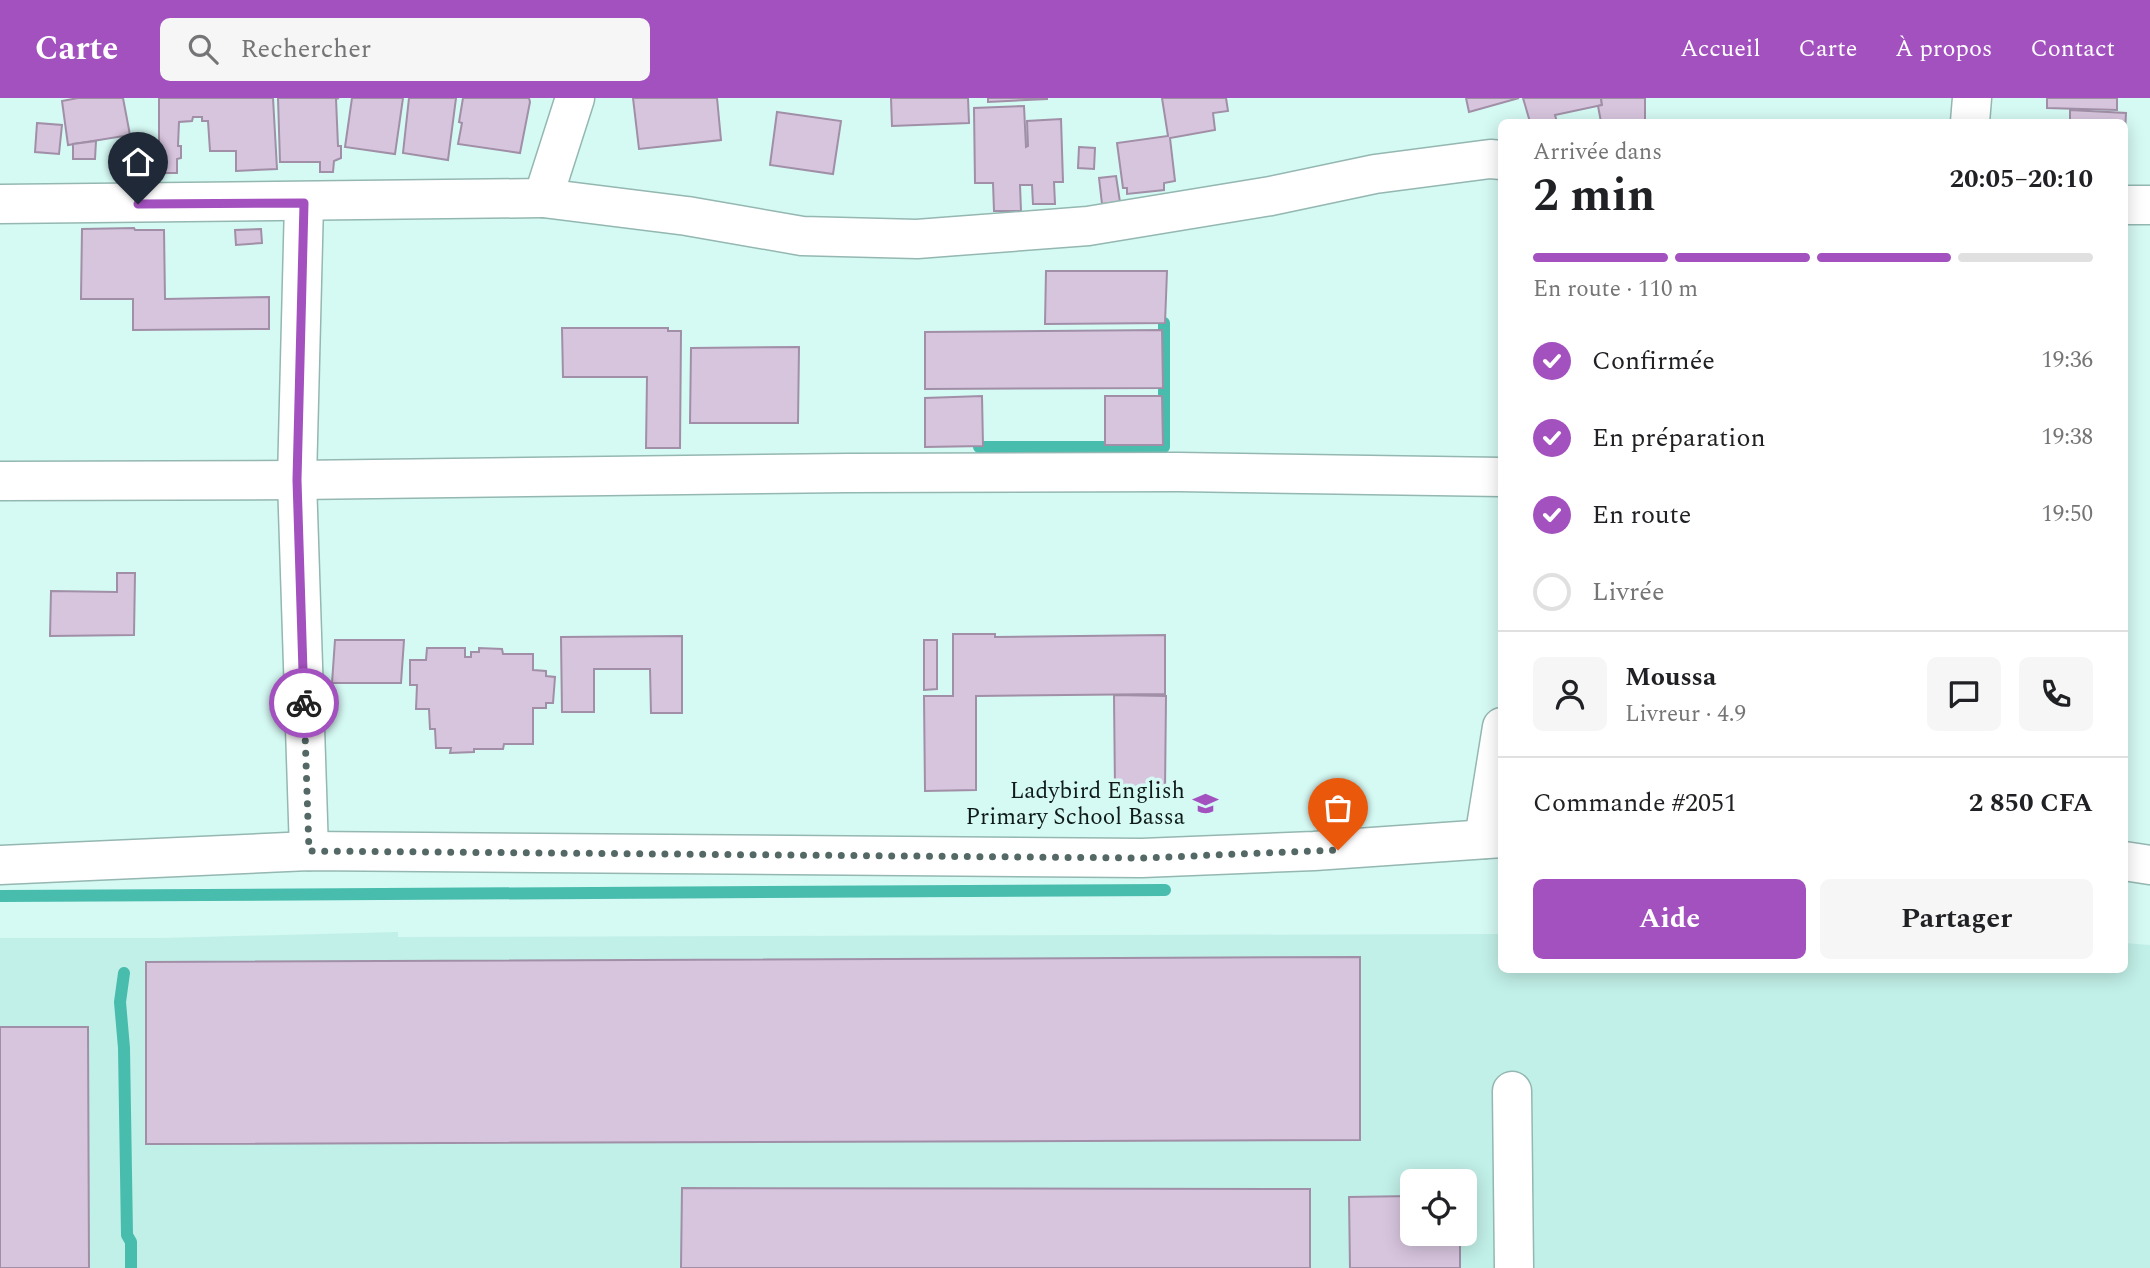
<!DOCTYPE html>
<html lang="fr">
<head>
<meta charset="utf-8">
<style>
	body { margin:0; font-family:Spectral,serif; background:#f6f6f6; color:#202124; height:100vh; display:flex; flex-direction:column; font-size:26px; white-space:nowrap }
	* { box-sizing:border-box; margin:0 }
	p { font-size:23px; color:#757577 }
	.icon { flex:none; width:38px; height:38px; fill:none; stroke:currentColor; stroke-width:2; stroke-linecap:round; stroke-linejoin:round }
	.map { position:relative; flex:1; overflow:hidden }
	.details { position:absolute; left:1498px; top:21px; width:630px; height:854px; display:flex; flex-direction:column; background:#fff; border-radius:10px; box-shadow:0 4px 18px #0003 }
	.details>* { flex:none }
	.controls { position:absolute; left:1400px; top:1071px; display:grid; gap:14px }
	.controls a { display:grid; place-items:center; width:77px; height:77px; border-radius:10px; background:#fff; box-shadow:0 4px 18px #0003; font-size:35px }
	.pin { position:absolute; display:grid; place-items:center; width:60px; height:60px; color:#fff; margin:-72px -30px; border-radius:50% 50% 50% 0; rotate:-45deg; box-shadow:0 0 7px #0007 }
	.pin .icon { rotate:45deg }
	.courier { position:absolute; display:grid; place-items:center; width:70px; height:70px; margin:-35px; border:5px solid #a451c0; border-radius:50%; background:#fff; color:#222; box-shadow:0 2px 9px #0007 }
	.head em { font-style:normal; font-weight:700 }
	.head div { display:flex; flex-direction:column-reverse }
	.head { display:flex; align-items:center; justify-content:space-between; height:119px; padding:0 35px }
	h1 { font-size:46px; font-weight:700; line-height:52px }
	.bar { display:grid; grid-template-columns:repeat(4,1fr); gap:10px 7px; align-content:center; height:84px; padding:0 35px }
	.bar i { height:9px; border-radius:5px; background:#e0e0e0 }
	.bar .active { background:#a451c0 }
	.bar p { grid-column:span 4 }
	.line { display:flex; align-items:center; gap:18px; padding:0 35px; border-top:2px solid #e0e0e0 }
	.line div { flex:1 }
	.round { display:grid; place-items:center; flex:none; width:74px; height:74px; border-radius:10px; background:#f6f6f6 }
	ol { padding:0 35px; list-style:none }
	li { display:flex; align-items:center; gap:21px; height:77px }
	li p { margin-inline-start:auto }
	li .icon { padding:7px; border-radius:50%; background:#a451c0; color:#fff; stroke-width:4 }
	li:last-child { color:#757577 }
	li i { width:38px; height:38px; border:4px solid #e0e0e0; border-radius:50% }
	.action { display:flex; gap:14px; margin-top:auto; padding:14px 35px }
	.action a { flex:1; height:80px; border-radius:10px; background:#a451c0; color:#fff; font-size:28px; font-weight:700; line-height:80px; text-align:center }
	.action a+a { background:#f6f6f6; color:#202124 }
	header { display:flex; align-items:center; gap:42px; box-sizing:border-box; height:98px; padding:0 35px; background:#a451c0; color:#fff }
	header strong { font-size:33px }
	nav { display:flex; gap:38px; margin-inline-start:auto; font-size:24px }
	.search { width:490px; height:63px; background:#f6f6f6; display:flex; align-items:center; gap:18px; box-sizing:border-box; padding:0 24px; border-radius:10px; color:#757577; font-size:26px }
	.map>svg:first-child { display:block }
	.built { fill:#c1f0e8; fill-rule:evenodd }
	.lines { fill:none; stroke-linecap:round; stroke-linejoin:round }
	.stream { stroke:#48bcad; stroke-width:12 }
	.building { fill:#d7c5de; stroke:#a08fa6; stroke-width:2 }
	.minor-casing { stroke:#94b7b1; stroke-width:41 }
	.minor { stroke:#fff; stroke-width:38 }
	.done { stroke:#546965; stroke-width:7; stroke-dasharray:0 12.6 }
	.route { stroke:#a451c0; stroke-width:9 }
	.labels { text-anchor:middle; stroke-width:7; stroke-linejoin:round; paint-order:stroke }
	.poi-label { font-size:23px; fill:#0e1b19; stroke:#d5f9f3; text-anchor:end }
</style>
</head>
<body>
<header>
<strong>Carte</strong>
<div class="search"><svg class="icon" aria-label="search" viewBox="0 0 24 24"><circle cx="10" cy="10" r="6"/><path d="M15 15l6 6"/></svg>Rechercher</div>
<nav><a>Accueil</a><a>Carte</a><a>À propos</a><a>Contact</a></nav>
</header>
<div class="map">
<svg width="2150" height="1170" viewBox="0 0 2150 1170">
	<rect width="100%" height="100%" fill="#d5f9f3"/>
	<!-- built -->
	<path class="built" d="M 398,834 L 398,839 L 1501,836 L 1502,872 L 2124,872 L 2125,845 L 2150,847 L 2150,1170 L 0,1170 L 0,840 L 160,840 ZM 1412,1083 L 1465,1083 L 1465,1136 L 1412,1136 Z"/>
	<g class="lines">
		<!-- stream -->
		<g class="stream">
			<polyline points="979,349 1164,349 1164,225"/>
			<polyline points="0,798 1165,792"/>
			<polyline points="124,875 120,904 124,950 127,1137 131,1144 131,1170"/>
		</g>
	</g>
	<!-- building -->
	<g class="building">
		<polygon points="78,0 123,0 130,37 68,47 62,3"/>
		<polygon points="159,0 273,0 277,71 236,73 236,53 210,53 208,23 202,23 202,19 193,19 192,23 179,24 178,48 181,48 181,60 177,61 177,75 159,75"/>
		<polygon points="278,0 339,0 336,1 338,48 341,48 341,60 334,63 333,74 320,74 320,64 280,64"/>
		<polygon points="352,0 403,0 395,56 345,49"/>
		<polygon points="409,0 456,0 448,62 403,55"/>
		<polygon points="463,0 529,0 530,4 520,55 458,46 462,25 459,24"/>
		<polygon points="633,0 717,0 721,42 639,51"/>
		<polygon points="891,0 968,0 969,25 892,28"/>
		<polygon points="988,0 1047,0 1047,1 988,4"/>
		<polygon points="1162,0 1226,0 1228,13 1213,15 1215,32 1170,40 1175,83 1164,85 1164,92 1127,96 1127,90 1123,90 1117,45 1168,38"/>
		<polygon points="1466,0 1519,0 1469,14"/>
		<polygon points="1523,0 1601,0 1602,7 1555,17 1557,24 1530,24"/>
		<polygon points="1601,0 1645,0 1645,24 1601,24 1598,8 1602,7"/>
		<polygon points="2047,0 2117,0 2117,12 2047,10"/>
		<polygon points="1024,8 1026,49 1028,48 1027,23 1061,21 1063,84 1054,84 1055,106 1033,106 1032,87 1020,87 1021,113 994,113 993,85 975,85 974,10"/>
		<polygon points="2070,12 2126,15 2124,54 2124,24 2070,24"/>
		<polygon points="777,14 841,23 833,76 770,67"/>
		<polygon points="37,25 62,27 59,56 35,54"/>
		<polygon points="96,43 95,61 73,61 73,46"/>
		<polygon points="1079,49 1095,50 1094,71 1078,70"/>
		<polygon points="1116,78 1120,104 1102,106 1099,80"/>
		<polygon points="134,130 135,132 164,132 165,201 269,199 269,231 133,232 133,201 81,201 82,131"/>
		<polygon points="261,131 262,145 236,147 235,132"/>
		<polygon points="1046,173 1167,173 1165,225 1045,226"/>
		<polygon points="562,230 668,230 668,233 681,233 680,350 646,350 647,279 563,279"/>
		<polygon points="1162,232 1163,290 925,291 925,234"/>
		<polygon points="799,249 798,325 690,325 691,250"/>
		<polygon points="982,298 983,348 925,349 925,300"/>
		<polygon points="1105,298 1162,298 1163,347 1105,347"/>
		<polygon points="117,475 135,475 134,537 50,538 51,493 117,494"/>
		<polygon points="953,536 995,536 995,539 1165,537 1165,596 976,598 976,692 925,693 924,598 953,598"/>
		<polygon points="682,538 682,615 651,615 650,571 594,571 594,614 562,614 561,539"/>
		<polygon points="335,542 404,542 401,585 332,585"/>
		<polygon points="924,542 937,542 937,591 924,592"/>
		<polygon points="427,550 465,550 465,559 471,559 471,554 479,554 479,550 502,551 503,556 533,556 533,572 546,573 546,578 555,579 553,605 546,605 546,610 533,610 533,646 504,646 503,651 474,651 474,654 450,655 451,650 436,650 435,631 430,631 429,611 416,611 417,587 410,587 410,562 426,562"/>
		<polygon points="1114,597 1166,598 1165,692 1115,691"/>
		<polygon points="1360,859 1360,1042 146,1046 146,864"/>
		<polygon points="0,929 88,929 89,1170 0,1170"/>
		<polygon points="682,1090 1310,1091 1310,1170 681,1170"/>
		<polygon points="1412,1098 1412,1136 1460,1136 1460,1170 1350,1170 1349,1099"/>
	</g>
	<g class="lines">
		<defs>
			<g id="minor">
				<polyline points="1970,24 1972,0"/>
				<polyline points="543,100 687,118 802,138 917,141 1088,128 1271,98 1375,76 1490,61 1502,62"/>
				<polyline points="304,105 297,382 309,753"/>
				<polyline points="0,106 543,100 575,0"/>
				<polyline points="2124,107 2150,107"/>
				<polyline points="0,383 297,382 848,375 1178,374 1502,379"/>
				<polyline points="1484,741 1502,629"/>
				<polyline points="2124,763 2150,767"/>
				<polyline points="0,767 309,753 1142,760 1314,753 1502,740"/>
				<polyline points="1512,993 1514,1170"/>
			</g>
		</defs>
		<!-- minor casing -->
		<use href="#minor" class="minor-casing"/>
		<!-- minor -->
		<use href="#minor" class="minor"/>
	</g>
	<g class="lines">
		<!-- done -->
		<polyline class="done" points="304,605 309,753 1142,760 1338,752"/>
		<!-- route -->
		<polyline class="route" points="138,106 304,105 297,382 304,605"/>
	</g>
	<!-- icons -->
	<defs>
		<symbol id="school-bare" viewBox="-9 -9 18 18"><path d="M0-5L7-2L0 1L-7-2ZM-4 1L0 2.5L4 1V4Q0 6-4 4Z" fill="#a451c0" stroke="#d5f9f3" stroke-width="2.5" paint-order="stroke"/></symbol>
	</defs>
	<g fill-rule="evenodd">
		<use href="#school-bare" x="1188" y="688" width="35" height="35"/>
	</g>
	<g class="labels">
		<!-- poi labels -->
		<g class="poi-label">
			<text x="1185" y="700">Ladybird English<tspan x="1185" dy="26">Primary School Bassa</tspan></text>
		</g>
	</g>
</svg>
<div class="controls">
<a><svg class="icon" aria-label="locate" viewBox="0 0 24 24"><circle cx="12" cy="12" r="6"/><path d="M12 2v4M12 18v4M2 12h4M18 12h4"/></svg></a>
</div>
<div class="pin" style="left:1338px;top:752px;background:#ea580c"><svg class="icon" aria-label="bag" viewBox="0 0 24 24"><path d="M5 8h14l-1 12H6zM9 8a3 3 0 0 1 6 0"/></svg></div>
<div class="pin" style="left:138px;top:106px;background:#1f2937"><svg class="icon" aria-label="home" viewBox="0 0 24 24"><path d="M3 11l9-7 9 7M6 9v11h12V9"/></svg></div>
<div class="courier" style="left:304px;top:605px"><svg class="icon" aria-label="bike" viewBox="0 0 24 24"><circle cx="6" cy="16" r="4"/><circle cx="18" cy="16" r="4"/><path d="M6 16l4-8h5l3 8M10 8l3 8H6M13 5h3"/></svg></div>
<section class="details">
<div class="head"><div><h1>2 min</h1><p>Arrivée dans</p></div><em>20:05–20:10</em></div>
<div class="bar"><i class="active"></i><i class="active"></i><i class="active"></i><i></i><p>En route · 110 m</p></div>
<ol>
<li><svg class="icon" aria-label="check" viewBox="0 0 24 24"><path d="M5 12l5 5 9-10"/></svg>Confirmée<p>19:36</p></li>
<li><svg class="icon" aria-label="check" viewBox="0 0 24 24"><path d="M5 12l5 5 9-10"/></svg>En préparation<p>19:38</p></li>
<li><svg class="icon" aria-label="check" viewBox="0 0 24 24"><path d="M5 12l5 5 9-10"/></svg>En route<p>19:50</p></li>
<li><i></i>Livrée</li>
</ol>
<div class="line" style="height:126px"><a class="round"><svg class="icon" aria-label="person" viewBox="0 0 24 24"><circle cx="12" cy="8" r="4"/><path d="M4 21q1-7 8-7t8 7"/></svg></a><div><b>Moussa</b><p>Livreur · 4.9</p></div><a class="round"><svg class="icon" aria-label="chat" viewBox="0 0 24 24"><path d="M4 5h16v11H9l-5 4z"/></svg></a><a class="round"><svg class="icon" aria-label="phone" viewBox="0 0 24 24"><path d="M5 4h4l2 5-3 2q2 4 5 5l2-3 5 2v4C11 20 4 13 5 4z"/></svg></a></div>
<div class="line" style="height:91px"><div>Commande #2051</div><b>2 850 CFA</b></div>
<div class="action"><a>Aide</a><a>Partager</a></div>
</section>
</div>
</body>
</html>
